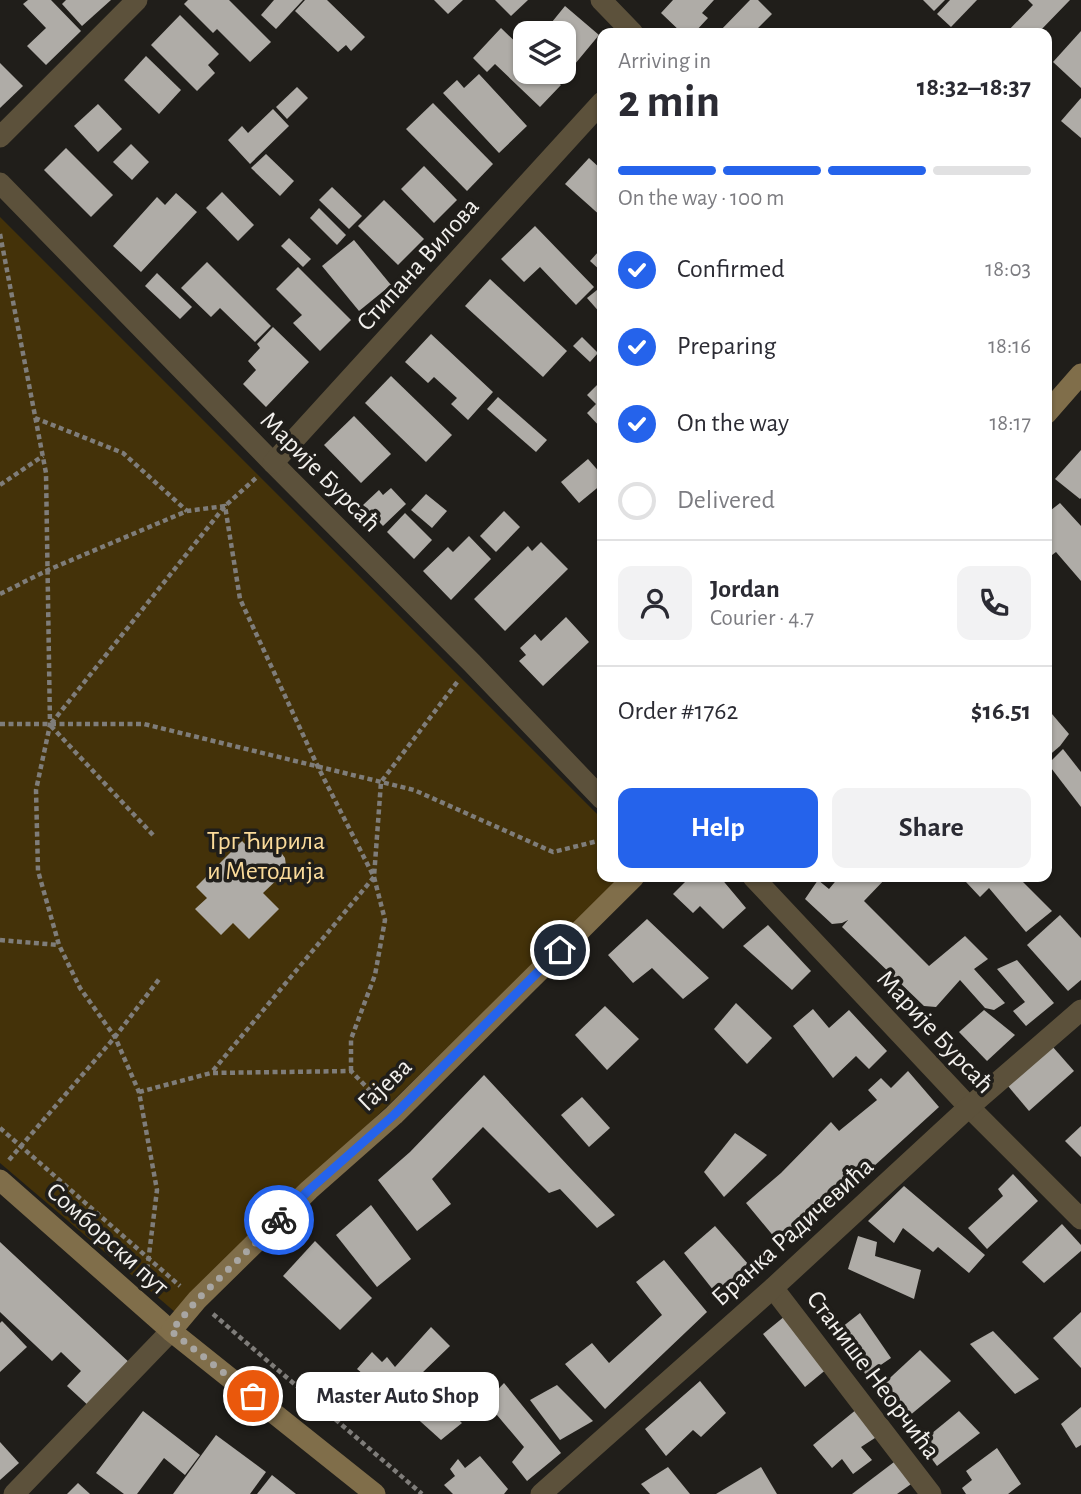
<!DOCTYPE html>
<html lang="en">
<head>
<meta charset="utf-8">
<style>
	body { margin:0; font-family:"Alegreya Sans",sans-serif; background:#f2f2f3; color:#2b2b33; height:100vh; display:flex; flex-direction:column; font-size:26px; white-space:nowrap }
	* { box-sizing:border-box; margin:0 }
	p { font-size:23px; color:#7c7c81 }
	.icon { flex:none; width:38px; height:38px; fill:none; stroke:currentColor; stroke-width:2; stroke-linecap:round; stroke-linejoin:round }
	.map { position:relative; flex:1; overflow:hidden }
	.panel { position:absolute; left:597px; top:28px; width:455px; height:854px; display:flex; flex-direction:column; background:#fff; border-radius:14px; box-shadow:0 2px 5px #0004 }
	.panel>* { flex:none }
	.buttons { position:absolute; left:513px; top:21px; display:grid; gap:14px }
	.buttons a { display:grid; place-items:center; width:63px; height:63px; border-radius:14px; background:#fff; box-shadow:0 2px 5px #0004; font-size:35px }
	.pin { position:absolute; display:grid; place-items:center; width:60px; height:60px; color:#fff; margin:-30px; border:4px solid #fff; border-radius:50%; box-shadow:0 2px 7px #0007 }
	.courier { position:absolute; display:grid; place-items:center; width:70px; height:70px; margin:-35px; border:5px solid #2563eb; border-radius:50%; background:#fff; color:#222; box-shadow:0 2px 9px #0007 }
	.bubble { position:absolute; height:49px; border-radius:14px; background:#fff; box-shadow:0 2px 5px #0004; font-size:23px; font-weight:700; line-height:49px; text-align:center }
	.summary em { font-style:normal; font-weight:700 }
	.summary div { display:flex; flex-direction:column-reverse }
	.summary { display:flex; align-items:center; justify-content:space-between; height:119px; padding:0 21px }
	h1 { font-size:46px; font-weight:700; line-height:52px }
	.bar { display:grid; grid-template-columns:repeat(4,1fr); gap:10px 7px; align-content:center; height:84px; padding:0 21px }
	.bar i { height:9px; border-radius:5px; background:#e1e1e2 }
	.bar .selected { background:#2563eb }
	.bar p { grid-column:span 4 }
	.line { display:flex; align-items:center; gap:18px; padding:0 21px; border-top:2px solid #e1e1e2 }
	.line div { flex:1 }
	.round { display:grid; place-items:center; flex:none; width:74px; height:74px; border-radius:14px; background:#f2f2f3 }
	ol { padding:0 21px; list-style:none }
	li { display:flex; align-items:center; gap:21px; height:77px }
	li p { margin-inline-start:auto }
	li .icon { padding:7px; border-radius:50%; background:#2563eb; color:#fff; stroke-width:4 }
	li:last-child { color:#7c7c81 }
	li i { width:38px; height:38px; border:4px solid #e1e1e2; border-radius:50% }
	.action { display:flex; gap:14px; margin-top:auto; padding:14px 21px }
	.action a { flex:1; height:80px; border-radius:14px; background:#2563eb; color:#fff; font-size:28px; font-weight:700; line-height:80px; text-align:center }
	.action a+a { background:#f2f2f3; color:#2b2b33 }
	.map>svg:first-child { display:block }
	.green { fill:#443209 }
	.building { fill:#afaca7 }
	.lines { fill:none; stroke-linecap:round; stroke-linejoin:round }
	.path { stroke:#7f7d7a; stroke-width:4.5; stroke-dasharray:5 3.5; stroke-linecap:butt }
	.street { stroke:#5c513b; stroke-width:21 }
	.secondary { stroke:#806e4a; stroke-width:21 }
	.done { stroke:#a8a6a3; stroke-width:7; stroke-dasharray:0 12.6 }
	.route { stroke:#2563eb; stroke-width:9 }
	.labels { text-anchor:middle; stroke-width:7; stroke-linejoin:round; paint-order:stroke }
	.street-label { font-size:26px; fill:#f2f0ed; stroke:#201e1a }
	.park-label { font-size:26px; fill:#fbdb9a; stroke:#201e1a }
</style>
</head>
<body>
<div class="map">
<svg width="1081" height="1494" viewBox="0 0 1081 1494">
	<rect width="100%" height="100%" fill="#201e1a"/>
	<!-- green -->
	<polygon class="green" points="0,217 602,819 602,877 623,877 175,1312 0,1163"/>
	<!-- building -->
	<g class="building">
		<polygon points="28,0 51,0 81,31 46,65 27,46 46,28 23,4"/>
		<polygon points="66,0 111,0 82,26 62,4"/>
		<polygon points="188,0 229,0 271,42 250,62 217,29 213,33 184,4"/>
		<polygon points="274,0 303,0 276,29 261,15"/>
		<polygon points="305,0 327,0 365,37 351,51 346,45 338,52 295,11"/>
		<polygon points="434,0 463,0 448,14"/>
		<polygon points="495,0 528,0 511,16"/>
		<polygon points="673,0 714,0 702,13 708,18 694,33 682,33 661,13"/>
		<polygon points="750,0 758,0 772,14 758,28 764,33 718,33"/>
		<polygon points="923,0 945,0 934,11"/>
		<polygon points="950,0 977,0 951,27 937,14"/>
		<polygon points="1028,0 1070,0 1038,33 1006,33 1033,5"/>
		<polygon points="565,6 599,35 565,76 560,72 564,72 564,33 543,33"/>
		<polygon points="180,15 219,54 208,65 215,73 197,91 151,45"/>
		<polygon points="501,28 525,51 525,72 547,72 561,85 540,107 495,64 487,72 473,58"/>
		<polygon points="1081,31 1081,88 1053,62"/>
		<polygon points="146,56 181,90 159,114 124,80"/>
		<polygon points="0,63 23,86 0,108"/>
		<polygon points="479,74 527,126 499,153 443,93 457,80 464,88"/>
		<polygon points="297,87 308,98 287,119 276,107"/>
		<polygon points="1081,98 1081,138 1061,121"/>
		<polygon points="433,103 493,164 467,191 406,129"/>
		<polygon points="98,104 122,129 98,152 74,126"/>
		<polygon points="273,109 289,126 250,164 228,140 242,126 248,133"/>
		<polygon points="131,144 149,162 132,180 113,162"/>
		<polygon points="66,148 113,195 91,217 44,170"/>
		<polygon points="266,154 294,181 280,196 251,168"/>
		<polygon points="589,158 602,170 602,217 565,184"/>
		<polygon points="424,166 457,200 434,223 401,189"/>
		<polygon points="332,187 362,216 349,229 319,200"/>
		<polygon points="222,192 254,225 238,241 206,208"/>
		<polygon points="176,193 197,212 141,272 113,246 157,197 165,205"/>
		<polygon points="384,200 424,239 398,265 358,226"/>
		<polygon points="319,208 346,235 337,245 310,218"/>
		<polygon points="535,226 594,287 576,305 540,267 524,282 501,259"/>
		<polygon points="289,238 311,259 303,267 281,246"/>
		<polygon points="354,240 391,285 359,311 322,266"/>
		<polygon points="599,251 602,254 602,272 590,261"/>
		<polygon points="207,262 271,326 255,342 220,308 211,317 181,288"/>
		<polygon points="298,267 351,320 320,351 293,323 302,315 276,289"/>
		<polygon points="157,273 192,307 180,319 145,286"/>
		<polygon points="490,279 567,351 543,377 465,306"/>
		<polygon points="602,286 602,315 587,298"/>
		<polygon points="273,327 309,362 266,407 243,384 256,370 248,361 260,348 257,344"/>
		<polygon points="431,334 493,392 468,420 451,404 457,398 434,377 428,383 405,362"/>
		<polygon points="582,337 598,353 590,362 573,346"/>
		<polygon points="391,376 452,435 426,462 365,403"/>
		<polygon points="599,383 602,386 602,429 587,413 596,404 587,395"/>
		<polygon points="498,397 547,440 536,452 487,409"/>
		<polygon points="354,416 391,454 361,483 324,445"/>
		<polygon points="1081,450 1081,498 1080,499 1055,479"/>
		<polygon points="588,459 602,475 602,484 579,503 561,482"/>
		<polygon points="391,488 406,504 383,526 363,505 379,490 383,495"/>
		<polygon points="426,494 447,511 432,528 411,510"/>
		<polygon points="1060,503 1081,526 1081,581 1056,552 1048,558 1046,556 1046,514"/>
		<polygon points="504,511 520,527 496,552 480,536"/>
		<polygon points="405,513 432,540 414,559 387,532"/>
		<polygon points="469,536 491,559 451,600 423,571 448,547 453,552"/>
		<polygon points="541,542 568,569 505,631 474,599 528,546 532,551"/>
		<polygon points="566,617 589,642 543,686 519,661 526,655 520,648 535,634 541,641"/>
		<polygon points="1046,707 1069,734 1060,746 1046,758"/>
		<polygon points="1063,749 1081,772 1081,807 1048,764"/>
		<polygon points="242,841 251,850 257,844 263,843 270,844 277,847 285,858 286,866 284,873 263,893 279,909 249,939 233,923 221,935 195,909 207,898 196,887"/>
		<polygon points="690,877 720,877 746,908 723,929 700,906 693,913 673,894"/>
		<polygon points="839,877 887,877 864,901 929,966 965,936 988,959 974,969 1005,1003 994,1010 985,1008 960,980 936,1007 924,1006 842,927 848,920 842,923 832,924 805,899 818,880 829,889"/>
		<polygon points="972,877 1018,877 1052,911 1026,932 989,888 980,897 966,882"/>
		<polygon points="1060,915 1081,938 1081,980 1068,991 1027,945"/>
		<polygon points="647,919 709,978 683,999 652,968 633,983 608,955"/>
		<polygon points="768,925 811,971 792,990 743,946"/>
		<polygon points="1017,960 1054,1003 1026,1026 1013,1011 1025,1002 997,969"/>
		<polygon points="736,1003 772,1038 747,1064 714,1029"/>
		<polygon points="605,1006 639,1039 607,1070 575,1035"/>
		<polygon points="813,1009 829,1028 849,1010 887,1051 869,1069 856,1056 833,1078 793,1026"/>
		<polygon points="984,1010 1015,1035 987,1061 959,1032"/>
		<polygon points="1052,1046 1074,1071 1029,1111 1008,1086"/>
		<polygon points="908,1071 939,1107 873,1167 780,1244 746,1203 781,1173 831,1122 839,1131 877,1100 868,1090 881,1078 891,1088"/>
		<polygon points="484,1075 573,1171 615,1215 597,1228 560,1189 549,1193 483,1127 432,1179 451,1204 417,1231 378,1180 410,1152"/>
		<polygon points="582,1097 610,1128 589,1147 561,1115"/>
		<polygon points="1081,1126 1081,1157 1065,1141"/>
		<polygon points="735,1133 767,1155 724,1197 704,1172"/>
		<polygon points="1013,1174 1038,1201 987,1249 968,1228 1003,1196 998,1189"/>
		<polygon points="904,1186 985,1255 969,1273 938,1247 933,1252 903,1228 894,1243 868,1221"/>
		<polygon points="371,1205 411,1259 377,1287 336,1235"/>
		<polygon points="1062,1224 1081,1245 1081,1251 1044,1283 1022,1262"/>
		<polygon points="715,1226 755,1272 721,1300 684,1253"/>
		<polygon points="858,1236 877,1242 875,1256 921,1270 914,1299 848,1269"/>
		<polygon points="315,1241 372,1298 340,1330 283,1276"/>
		<polygon points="0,1242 132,1365 91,1408 67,1386 81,1371 61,1352 52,1361 0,1312"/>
		<polygon points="664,1260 707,1312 605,1409 565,1364 592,1343 609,1363 662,1315 636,1282"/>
		<polygon points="1081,1312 1081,1368 1053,1338"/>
		<polygon points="860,1313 891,1358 866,1375 837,1331"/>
		<polygon points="785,1316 828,1368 805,1387 763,1334"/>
		<polygon points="2,1321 27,1347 0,1372 0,1323"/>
		<polygon points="431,1327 450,1346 394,1400 357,1369 372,1352 382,1362 387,1357 395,1367"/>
		<polygon points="993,1331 1039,1379 1015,1394 970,1344"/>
		<polygon points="920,1350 951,1381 902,1422 878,1389"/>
		<polygon points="700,1381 726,1413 701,1437 693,1430 666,1456 645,1429"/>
		<polygon points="504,1383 561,1453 527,1481 512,1462 524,1447 486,1402"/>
		<polygon points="557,1385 593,1421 560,1440 530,1400"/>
		<polygon points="432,1395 462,1423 441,1440 411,1413"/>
		<polygon points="1081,1407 1081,1445 1076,1448 1061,1424"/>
		<polygon points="857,1409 878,1436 861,1447 872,1460 853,1474 842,1459 832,1468 813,1445"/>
		<polygon points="143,1411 200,1455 185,1475 164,1458 137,1494 124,1494 96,1473"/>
		<polygon points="959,1411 980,1433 937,1466 920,1443"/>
		<polygon points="216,1435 266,1472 250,1494 173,1494"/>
		<polygon points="0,1442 19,1463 0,1480"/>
		<polygon points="997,1448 1021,1484 1008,1494 966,1494 962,1488 972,1480 966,1471"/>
		<polygon points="480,1456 508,1489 504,1494 453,1494 444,1485 455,1476 450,1469 458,1459 465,1468"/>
		<polygon points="898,1459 914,1482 897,1494 852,1494"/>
		<polygon points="668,1467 690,1494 650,1494 641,1484"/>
		<polygon points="761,1467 777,1494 716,1494"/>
		<polygon points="272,1475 296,1494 257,1494"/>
		<polygon points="78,1483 90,1494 67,1494"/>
	</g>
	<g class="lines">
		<!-- path -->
		<g class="path">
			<polyline points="0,234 46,473 50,725 36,790 38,871 59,945 80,988 115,1037 139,1092 157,1190 146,1279"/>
			<polyline points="35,418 123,453 187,511"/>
			<polyline points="0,485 43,456"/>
			<polyline points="0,594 48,570 187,511 225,506 240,599 318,767 374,877 211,1073"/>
			<polyline points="0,724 144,724 414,790 553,852 602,840"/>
			<polyline points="153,835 50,725 225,506 256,478"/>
			<polyline points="0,940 58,945"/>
			<polyline points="351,1071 351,1039 375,975 385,920 374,877 381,782 458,681"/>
			<polyline points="139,1092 211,1073 351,1071 379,1100"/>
			<polyline points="0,1128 180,1286"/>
			<polyline points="9,1160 115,1037 160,978"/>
			<polyline points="213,1314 422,1494"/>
		</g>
		<!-- street -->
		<g class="street">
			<polyline points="601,0 633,33"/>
			<polyline points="0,137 137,0"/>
			<polyline points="0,183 273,463 472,663 602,799"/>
			<polyline points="273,463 602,102"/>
			<polyline points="753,877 969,1107 1081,1219"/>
			<polyline points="773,1288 931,1494"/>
			<polyline points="14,1494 171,1331"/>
			<polyline points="541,1494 773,1288 969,1107 1081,1010"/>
		</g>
		<!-- secondary -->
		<g class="secondary">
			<polyline points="1046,414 1081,374"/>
			<polyline points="0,1180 171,1331 375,1494"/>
			<polyline points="171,1331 197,1300 309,1190 394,1115 634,877"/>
		</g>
	</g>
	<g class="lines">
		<!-- done -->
		<polyline class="done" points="253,1396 171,1331 197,1300 279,1220"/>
		<!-- route -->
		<polyline class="route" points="279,1220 309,1190 394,1115 560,950"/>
	</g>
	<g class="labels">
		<!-- street labels -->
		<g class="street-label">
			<text transform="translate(417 264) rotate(-48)" y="9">Стипана Вилова</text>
			<text transform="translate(321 471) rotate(45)" y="9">Марије Бурсаћ</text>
			<text transform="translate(936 1031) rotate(47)" y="9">Марије Бурсаћ</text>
			<text transform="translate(384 1084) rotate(-44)" y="9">Гајева</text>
			<text transform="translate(792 1231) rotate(-42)" y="9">Бранка Радичевића</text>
			<text transform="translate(108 1238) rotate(42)" y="9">Сомборски пут</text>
			<text transform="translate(874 1374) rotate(53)" y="9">Станише Неорчића</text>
		</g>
		<!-- park labels -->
		<g class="park-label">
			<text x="266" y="849">Трг Ћирила<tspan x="266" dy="30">и Методија</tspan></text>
		</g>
	</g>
</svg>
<div class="buttons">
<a><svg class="icon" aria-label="layers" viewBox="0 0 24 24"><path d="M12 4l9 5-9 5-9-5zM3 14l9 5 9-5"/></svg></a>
</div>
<div class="pin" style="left:253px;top:1396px;background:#ea580c"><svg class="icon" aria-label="bag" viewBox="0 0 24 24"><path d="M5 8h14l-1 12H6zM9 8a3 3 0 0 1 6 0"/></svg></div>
<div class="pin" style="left:560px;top:950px;background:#1f2937"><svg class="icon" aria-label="home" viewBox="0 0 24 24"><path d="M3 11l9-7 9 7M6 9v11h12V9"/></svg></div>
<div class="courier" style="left:279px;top:1220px"><svg class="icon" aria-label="bike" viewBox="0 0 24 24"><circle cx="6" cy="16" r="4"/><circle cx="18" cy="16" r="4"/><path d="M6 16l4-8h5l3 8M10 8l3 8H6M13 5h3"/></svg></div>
<div class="bubble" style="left:296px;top:1372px;width:203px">Master Auto Shop</div>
<section class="panel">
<div class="summary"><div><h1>2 min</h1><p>Arriving in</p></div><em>18:32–18:37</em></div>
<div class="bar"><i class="selected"></i><i class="selected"></i><i class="selected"></i><i></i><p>On the way · 100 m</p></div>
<ol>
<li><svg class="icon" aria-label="check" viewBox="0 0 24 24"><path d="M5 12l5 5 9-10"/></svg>Confirmed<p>18:03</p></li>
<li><svg class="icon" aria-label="check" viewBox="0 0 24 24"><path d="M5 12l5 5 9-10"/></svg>Preparing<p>18:16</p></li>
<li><svg class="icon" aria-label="check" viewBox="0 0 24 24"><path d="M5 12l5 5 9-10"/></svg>On the way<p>18:17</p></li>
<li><i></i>Delivered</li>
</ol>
<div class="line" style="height:126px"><a class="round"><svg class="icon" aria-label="person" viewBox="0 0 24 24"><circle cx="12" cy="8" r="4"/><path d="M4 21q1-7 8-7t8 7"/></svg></a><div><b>Jordan</b><p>Courier · 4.7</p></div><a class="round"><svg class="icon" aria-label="phone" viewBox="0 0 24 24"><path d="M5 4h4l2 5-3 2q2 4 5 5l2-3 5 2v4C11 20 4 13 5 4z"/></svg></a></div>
<div class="line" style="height:91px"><div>Order #1762</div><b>$16.51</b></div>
<div class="action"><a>Help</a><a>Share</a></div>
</section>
</div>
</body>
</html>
